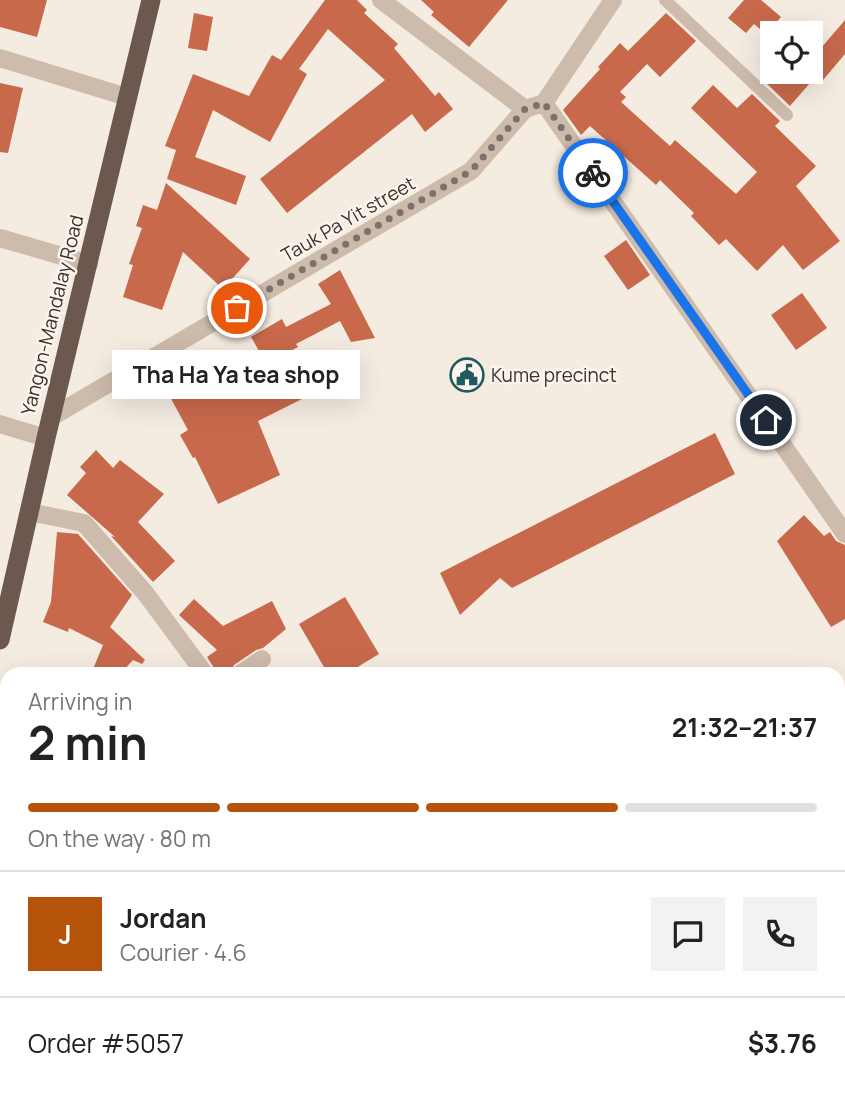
<!DOCTYPE html>
<html lang="en">
<head>
<meta charset="utf-8">
<style>
	body { margin:0; font-family:Manrope,sans-serif; background:#f2f2f2; color:#222; height:100vh; display:flex; flex-direction:column; font-size:26px; white-space:nowrap }
	* { box-sizing:border-box; margin:0 }
	p { font-size:23px; color:#767676 }
	.icon { flex:none; width:38px; height:38px; fill:none; stroke:currentColor; stroke-width:2; stroke-linecap:round; stroke-linejoin:round }
	.map { position:relative; flex:1; overflow:hidden }
	.details { position:absolute; left:0px; top:667px; width:845px; height:436px; display:flex; flex-direction:column; background:#fff; border-radius:21px 21px 0 0; box-shadow:0 7px 28px #0002 }
	.details>* { flex:none }
	.buttons { position:absolute; left:760px; top:21px; display:grid; gap:14px }
	.buttons a { display:grid; place-items:center; width:63px; height:63px; border-radius:0px; background:#fff; box-shadow:0 7px 28px #0002; font-size:35px }
	.pin { position:absolute; display:grid; place-items:center; width:60px; height:60px; color:#fff; margin:-30px; border:4px solid #fff; border-radius:50%; box-shadow:0 2px 7px #0007 }
	.courier { position:absolute; display:grid; place-items:center; width:70px; height:70px; margin:-35px; border:5px solid #1a73e8; border-radius:50%; background:#fff; color:#222; box-shadow:0 2px 9px #0007 }
	.bubble { position:absolute; height:49px; border-radius:0px; background:#fff; box-shadow:0 7px 28px #0002; font-size:23px; font-weight:700; line-height:49px; text-align:center }
	.overview em { font-style:normal; font-weight:700 }
	.overview div { display:flex; flex-direction:column-reverse }
	.overview { display:flex; align-items:center; justify-content:space-between; height:119px; padding:0 28px }
	h1 { font-size:46px; font-weight:700; line-height:52px }
	.bar { display:grid; grid-template-columns:repeat(4,1fr); gap:10px 7px; align-content:center; height:84px; padding:0 28px }
	.bar i { height:9px; border-radius:5px; background:#e0e0e0 }
	.bar .on { background:#b45309 }
	.bar p { grid-column:span 4 }
	.line { display:flex; align-items:center; gap:18px; padding:0 28px; border-top:2px solid #e0e0e0 }
	.line div { flex:1 }
	.round { display:grid; place-items:center; flex:none; width:74px; height:74px; border-radius:0px; background:#f2f2f2 }
	.map>svg:first-child { display:block }
	.water { fill:#7fb0b2 }
	.lines { fill:none; stroke-linecap:round; stroke-linejoin:round }
	.canal { stroke:#7fb0b2; stroke-width:26 }
	.building { fill:#c8694b }
	.service { stroke:#cdbbac; stroke-width:12 }
	.minor { stroke:#cdbbac; stroke-width:18 }
	.tertiary { stroke:#cdbbac; stroke-width:18 }
	.trunk { stroke:#6c584f; stroke-width:19 }
	.done { stroke:#7c716b; stroke-width:7; stroke-dasharray:0 12.6 }
	.route { stroke:#1a73e8; stroke-width:9 }
	.labels { text-anchor:middle; stroke-width:5; stroke-linejoin:round; paint-order:stroke }
	.street-label { font-size:19px; fill:#3b302b; stroke:#fbf5ee }
	.poi-label { font-size:19px; fill:#3b302b; stroke:#fbf5ee; text-anchor:start }
</style>
</head>
<body>
<div class="map">
<svg width="845" height="1101" viewBox="0 0 845 1101">
	<rect width="100%" height="100%" fill="#f4ebe1"/>
	<!-- water -->
	<polygon class="water" points="0,872 7,873 7,1096 838,1096 838,970 845,971 845,1101 0,1101"/>
	<g class="lines">
		<!-- canal -->
		<polyline class="canal" points="838,776 845,771"/>
	</g>
	<!-- building -->
	<g class="building">
		<polygon points="0,0 47,0 37,37 0,27"/>
		<polygon points="325,0 357,0 367,10 364,13 398,44 394,48 435,96 439,92 453,109 425,132 412,114 287,213 260,179 385,80 328,29 299,69 307,74 270,142 213,110 195,157 246,176 236,205 167,179 176,150 165,146 193,74 249,96 272,55 281,60"/>
		<polygon points="421,0 508,0 469,47 431,15 434,12"/>
		<polygon points="744,0 761,0 781,17 766,34 754,24 746,33 728,18"/>
		<polygon points="194,13 213,17 207,51 188,48"/>
		<polygon points="666,13 696,41 660,77 647,64 620,92 626,97 621,102 670,146 675,140 736,194 757,172 691,108 713,85 737,108 752,94 780,121 775,126 816,166 796,186 840,241 803,270 783,245 757,271 726,239 719,245 691,216 694,213 660,180 656,185 590,126 581,135 563,110 600,69 598,67 620,43 628,51"/>
		<polygon points="845,20 845,54 823,80 817,75 790,106 764,81 773,72 813,72 810,70 810,61"/>
		<polygon points="0,83 23,88 8,153 0,152"/>
		<polygon points="166,183 250,259 223,289 183,252 162,310 123,297 133,265 129,264 142,228 136,226 143,205 157,210"/>
		<polygon points="626,240 650,275 628,290 604,256"/>
		<polygon points="340,270 375,338 351,342 340,321 296,344 298,347 289,352 310,395 258,421 280,475 218,504 195,457 193,458 180,435 188,430 169,395 197,379 187,369 206,350 237,383 269,368 251,337 282,319 286,327 331,304 318,284"/>
		<polygon points="802,293 827,328 796,350 771,315"/>
		<polygon points="715,433 735,474 512,588 500,578 460,615 440,573"/>
		<polygon points="96,450 113,468 120,460 164,494 138,522 175,561 153,582 111,536 115,537 67,495 86,473 80,467"/>
		<polygon points="804,515 824,536 830,532 836,541 845,545 845,619 831,627 777,541"/>
		<polygon points="57,532 78,534 132,595 110,627 145,660 142,664 133,660 120,674 91,674 103,645 69,628 68,632 43,622 51,602"/>
		<polygon points="345,597 379,654 346,674 328,674 299,624"/>
		<polygon points="194,599 223,626 272,601 286,629 263,648 256,650 234,665 229,674 218,674 207,657 217,650 179,615"/>
	</g>
	<g class="lines">
		<!-- service -->
		<polyline class="service" points="665,0 787,115"/>
		<!-- minor -->
		<g class="minor">
			<polyline points="381,0 525,109"/>
			<polyline points="0,58 127,97"/>
			<polyline points="544,103 845,534"/>
			<polyline points="0,238 89,264"/>
			<polyline points="50,418 471,171 525,109 544,103 613,0"/>
			<polyline points="0,424 46,438"/>
			<polyline points="29,512 84,523 146,594 205,674"/>
			<polyline points="240,674 262,659"/>
			<polyline points="838,798 845,792"/>
			<polyline points="0,1017 7,1020"/>
			<polyline points="117,1101 119,1096"/>
		</g>
		<!-- tertiary -->
		<g class="tertiary">
			<polyline points="0,786 7,788"/>
			<polyline points="838,938 845,939"/>
		</g>
		<!-- trunk -->
		<polyline class="trunk" points="0,640 46,438 151,0"/>
	</g>
	<g class="lines">
		<!-- done -->
		<polyline class="done" points="237,308 471,171 525,109 544,103 593,173"/>
		<!-- route -->
		<polyline class="route" points="593,173 766,420"/>
	</g>
	<!-- icons -->
	<defs>
		<symbol id="civic-ring" viewBox="-11 -11 22 22"><circle r="9.5" fill="#fbf5ee" stroke="#1f5a5e" stroke-width="1.5"/><path d="M-.6-6.5H3V-4.5H.6V-3L4-1V1h2V6H-6V1h2V-1L-.6-3ZM-1.2 2.5V6h2.4V2.5Z" fill="#1f5a5e"/></symbol>
	</defs>
	<g fill-rule="evenodd">
		<use href="#civic-ring" x="448" y="356" width="38" height="38"/>
	</g>
	<g class="labels">
		<!-- street labels -->
		<g class="street-label">
			<text transform="translate(348 219) rotate(-30)" y="7">Tauk Pa Yit street</text>
			<text transform="translate(52 315) rotate(-76)" y="7">Yangon-Mandalay Road</text>
		</g>
		<!-- poi labels -->
		<g class="poi-label">
			<text x="491" y="382">Kume precinct</text>
		</g>
	</g>
</svg>
<div class="buttons">
<a><svg class="icon" aria-label="locate" viewBox="0 0 24 24"><circle cx="12" cy="12" r="6"/><path d="M12 2v4M12 18v4M2 12h4M18 12h4"/></svg></a>
</div>
<div class="pin" style="left:237px;top:308px;background:#ea580c"><svg class="icon" aria-label="bag" viewBox="0 0 24 24"><path d="M5 8h14l-1 12H6zM9 8a3 3 0 0 1 6 0"/></svg></div>
<div class="pin" style="left:766px;top:420px;background:#1f2937"><svg class="icon" aria-label="home" viewBox="0 0 24 24"><path d="M3 11l9-7 9 7M6 9v11h12V9"/></svg></div>
<div class="courier" style="left:593px;top:173px"><svg class="icon" aria-label="bike" viewBox="0 0 24 24"><circle cx="6" cy="16" r="4"/><circle cx="18" cy="16" r="4"/><path d="M6 16l4-8h5l3 8M10 8l3 8H6M13 5h3"/></svg></div>
<div class="bubble" style="left:112px;top:350px;width:248px">Tha Ha Ya tea shop</div>
<section class="details">
<div class="overview"><div><h1>2 min</h1><p>Arriving in</p></div><em>21:32–21:37</em></div>
<div class="bar"><i class="on"></i><i class="on"></i><i class="on"></i><i></i><p>On the way · 80 m</p></div>
<div class="line" style="height:126px"><b class="round" style="background:#b45309;color:#fff">J</b><div><b>Jordan</b><p>Courier · 4.6</p></div><a class="round"><svg class="icon" aria-label="chat" viewBox="0 0 24 24"><path d="M4 5h16v11H9l-5 4z"/></svg></a><a class="round"><svg class="icon" aria-label="phone" viewBox="0 0 24 24"><path d="M5 4h4l2 5-3 2q2 4 5 5l2-3 5 2v4C11 20 4 13 5 4z"/></svg></a></div>
<div class="line" style="height:91px"><div>Order #5057</div><b>$3.76</b></div>
</section>
</div>
</body>
</html>
